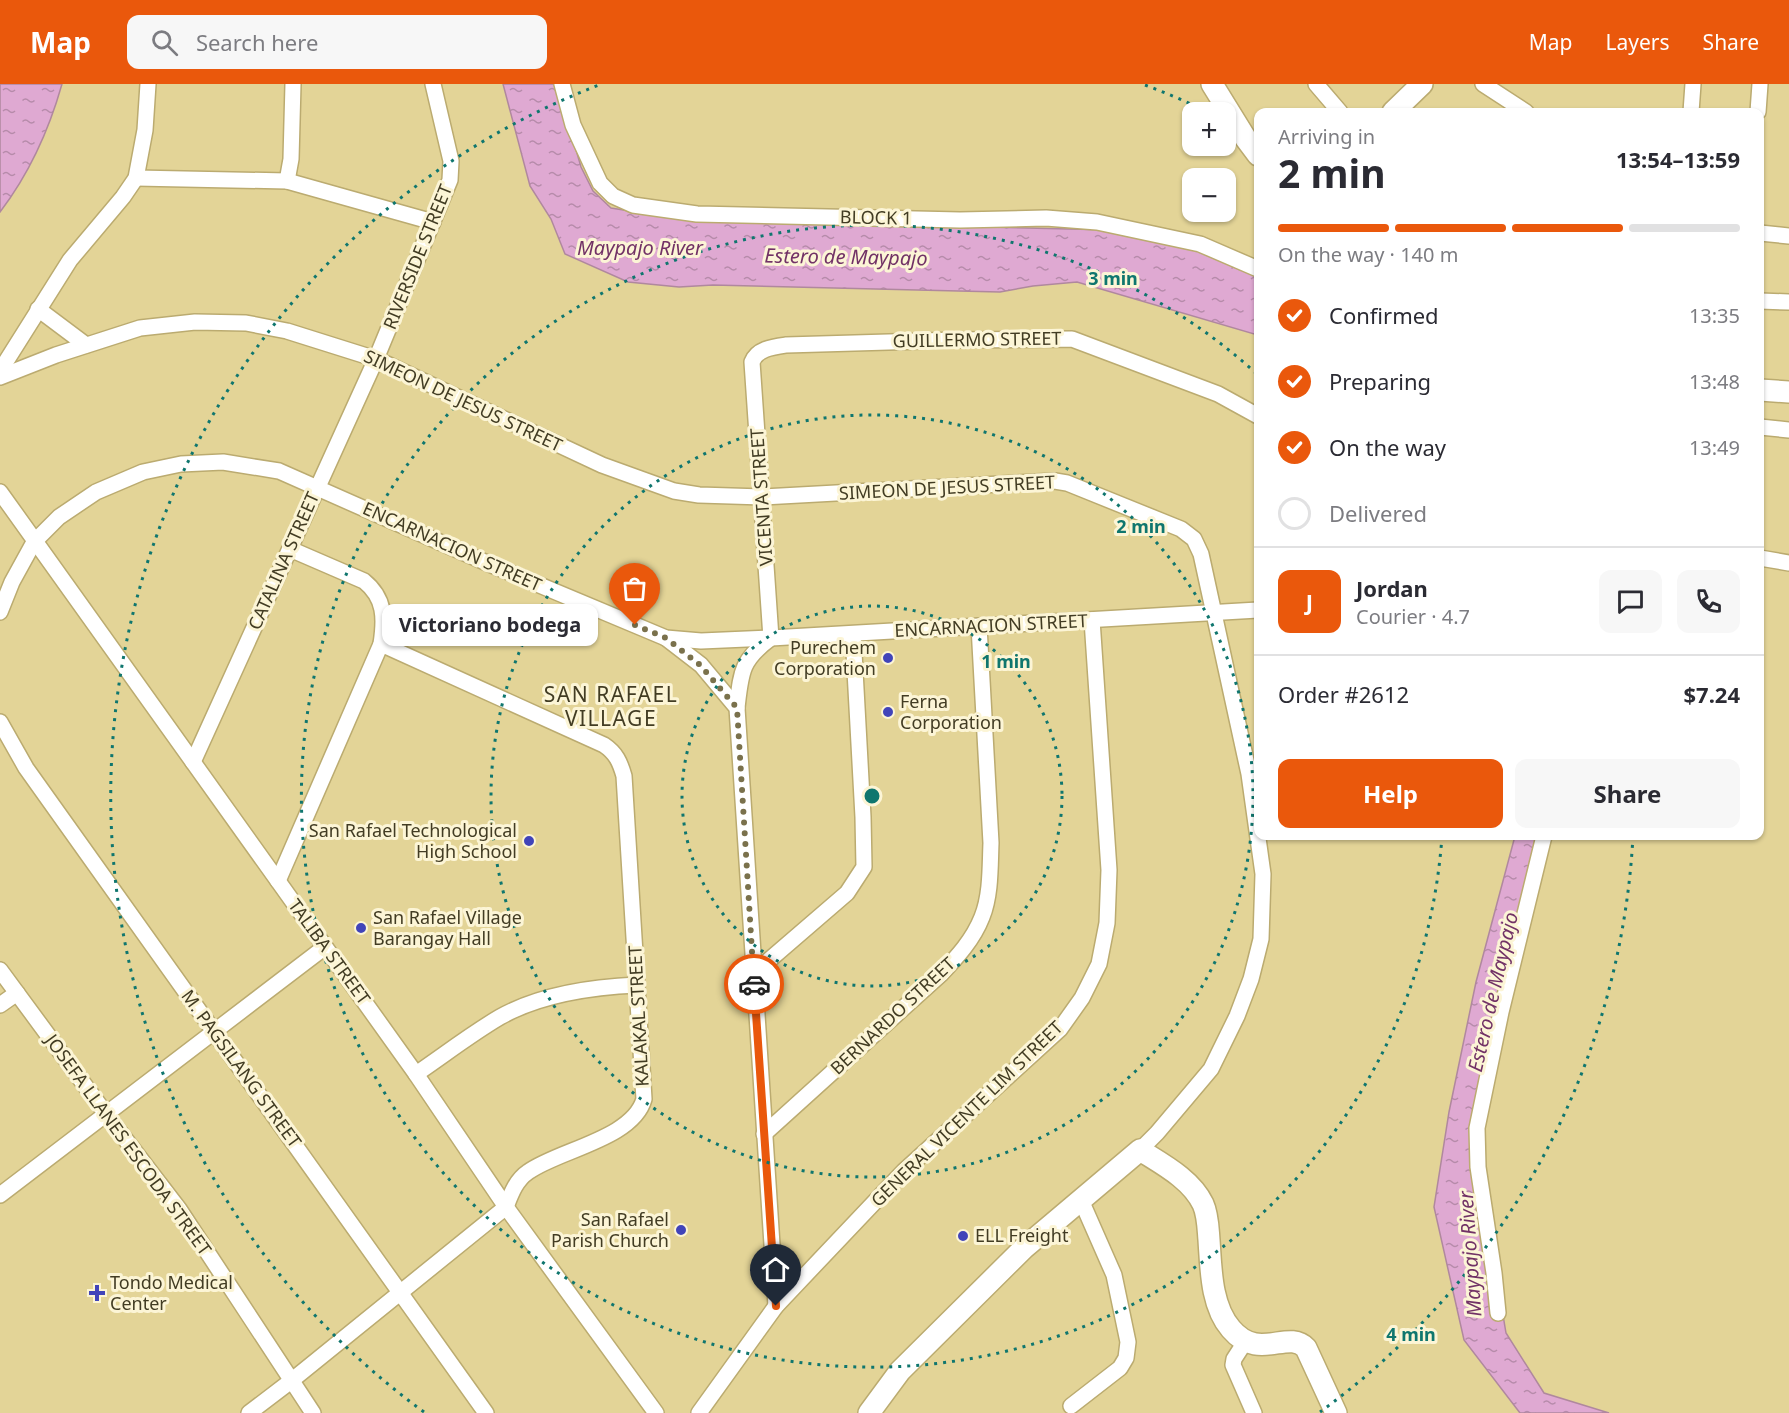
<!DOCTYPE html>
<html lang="en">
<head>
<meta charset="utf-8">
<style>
	body { margin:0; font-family:"Noto Sans",sans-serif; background:#f7f7f7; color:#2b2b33; height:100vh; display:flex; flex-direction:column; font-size:22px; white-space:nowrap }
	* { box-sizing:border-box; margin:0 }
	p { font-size:20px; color:#7c7c81 }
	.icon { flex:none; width:33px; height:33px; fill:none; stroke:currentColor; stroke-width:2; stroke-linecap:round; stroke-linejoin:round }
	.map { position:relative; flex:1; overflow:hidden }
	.panel { position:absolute; left:1254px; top:24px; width:510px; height:732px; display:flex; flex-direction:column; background:#fff; border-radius:12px; box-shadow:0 2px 4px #0004 }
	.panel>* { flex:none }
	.fabs { position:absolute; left:1182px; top:18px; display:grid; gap:12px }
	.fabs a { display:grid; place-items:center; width:54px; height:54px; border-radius:12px; background:#fff; box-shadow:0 2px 4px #0004; font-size:30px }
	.pin { position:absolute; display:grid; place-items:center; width:51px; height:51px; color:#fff; margin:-62px -26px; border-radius:50% 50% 50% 0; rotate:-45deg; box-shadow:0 0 6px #0007 }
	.pin .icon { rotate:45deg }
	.courier { position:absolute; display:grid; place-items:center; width:60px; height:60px; margin:-30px; border:4px solid #ea580c; border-radius:50%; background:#fff; color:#222; box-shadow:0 2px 8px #0007 }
	.bubble { position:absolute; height:42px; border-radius:12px; background:#fff; box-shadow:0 2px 4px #0004; font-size:20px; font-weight:700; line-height:42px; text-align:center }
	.head em { font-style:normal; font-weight:700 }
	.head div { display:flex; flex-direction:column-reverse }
	.head { display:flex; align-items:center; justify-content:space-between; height:102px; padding:0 24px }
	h1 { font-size:39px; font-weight:700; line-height:45px }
	.bar { display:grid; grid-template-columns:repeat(4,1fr); gap:9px 6px; align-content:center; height:72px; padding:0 24px }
	.bar i { height:8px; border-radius:4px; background:#e1e1e2 }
	.bar .active { background:#ea580c }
	.bar p { grid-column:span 4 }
	.line { display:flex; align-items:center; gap:15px; padding:0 24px; border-top:2px solid #e1e1e2 }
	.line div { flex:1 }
	.round { display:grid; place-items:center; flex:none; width:63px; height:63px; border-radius:12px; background:#f7f7f7 }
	ol { padding:0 24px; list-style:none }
	li { display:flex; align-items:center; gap:18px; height:66px }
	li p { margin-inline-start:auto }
	li .icon { padding:6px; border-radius:50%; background:#ea580c; color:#fff; stroke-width:4 }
	li:last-child { color:#7c7c81 }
	li i { width:33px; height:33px; border:3px solid #e1e1e2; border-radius:50% }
	.button { display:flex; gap:12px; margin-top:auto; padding:12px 24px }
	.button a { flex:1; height:69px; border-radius:12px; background:#ea580c; color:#fff; font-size:24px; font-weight:700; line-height:69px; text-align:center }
	.button a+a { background:#f7f7f7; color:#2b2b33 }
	header { display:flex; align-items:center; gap:36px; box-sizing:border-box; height:84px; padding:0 30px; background:#ea580c; color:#fff }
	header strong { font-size:28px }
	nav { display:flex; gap:33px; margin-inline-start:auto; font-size:21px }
	.search { width:420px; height:54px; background:#f7f7f7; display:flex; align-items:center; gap:15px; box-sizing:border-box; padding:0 21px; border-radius:12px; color:#7c7c81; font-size:22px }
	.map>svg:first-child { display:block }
	.water { fill:url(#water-ripples); stroke:#b0889e; stroke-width:1.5 }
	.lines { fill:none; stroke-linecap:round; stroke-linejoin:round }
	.street-casing { stroke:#bbab70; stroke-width:18 }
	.secondary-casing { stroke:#bbab70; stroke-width:24 }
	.street { stroke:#fff; stroke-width:15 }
	.secondary { stroke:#fff; stroke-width:21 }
	.done { stroke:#7a714c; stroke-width:6; stroke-dasharray:0 10.8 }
	.route { stroke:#ea580c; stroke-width:8 }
	.ring { fill:none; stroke:#0f766e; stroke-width:3; stroke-dasharray:3 6 }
	.poi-dot { fill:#4144b9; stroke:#fcf5d6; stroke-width:2 }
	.labels { text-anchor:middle; stroke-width:6; stroke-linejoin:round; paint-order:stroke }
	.street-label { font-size:18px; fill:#423c23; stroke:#fcf5d6 }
	.poi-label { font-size:18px; fill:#423c23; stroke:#fcf5d6; text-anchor:start }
	.water-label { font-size:20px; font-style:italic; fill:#723266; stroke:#fcf5d6 }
	.quarter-label { font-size:21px; letter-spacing:1.5px; fill:#423c23; stroke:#fcf5d6 }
	.centre { fill:#0f766e; stroke:#fcf5d6; stroke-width:3 }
	.ring-label { font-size:18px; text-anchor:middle; font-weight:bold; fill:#0f766e; stroke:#fcf5d6; stroke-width:6; stroke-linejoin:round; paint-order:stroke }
</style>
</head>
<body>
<header>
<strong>Map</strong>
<div class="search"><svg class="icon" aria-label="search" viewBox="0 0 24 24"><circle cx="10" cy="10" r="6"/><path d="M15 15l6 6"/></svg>Search here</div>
<nav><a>Map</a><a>Layers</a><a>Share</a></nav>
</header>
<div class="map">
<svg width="1789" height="1329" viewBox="0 0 1789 1329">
	<defs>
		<pattern id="water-ripples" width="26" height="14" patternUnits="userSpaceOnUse" patternTransform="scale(1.5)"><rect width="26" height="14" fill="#dfa9d2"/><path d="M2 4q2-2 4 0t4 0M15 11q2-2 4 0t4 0" fill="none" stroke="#b68baa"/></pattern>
	</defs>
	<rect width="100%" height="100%" fill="#e3d497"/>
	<!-- water -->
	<g class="water">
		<path d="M 0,0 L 62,0 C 49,46 29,90 0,128 Z"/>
		<polygon points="503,0 557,0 581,83 593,107 611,124 687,136 1112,146 1178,158 1258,187 1258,245 1254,250 1077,198 1033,202 1000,208 713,201 679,203 628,198 565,170 551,135 530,102"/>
		<polygon points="1515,752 1539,752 1475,1063 1506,1249 1544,1309 1609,1329 1520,1329 1464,1256 1434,1123 1449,1028 1476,898"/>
	</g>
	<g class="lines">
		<defs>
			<g id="street">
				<polyline points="562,0 573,41 600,99 613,112 633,121 697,130 960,136 1046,134 1097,138 1200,160 1258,185"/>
				<polyline points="1316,0 1340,28"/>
				<polyline points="1483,0 1526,28"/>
				<polyline points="1691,28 1693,0"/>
				<polyline points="1758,28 1760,0"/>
				<polyline points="136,94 287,97 433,138"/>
				<polyline points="287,97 291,75 293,0"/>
				<polyline points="1760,149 1789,152"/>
				<polyline points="1760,217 1789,218"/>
				<polyline points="38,225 86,261"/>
				<polyline points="0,287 70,176 123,113 136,94 145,46 148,0"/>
				<polyline points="0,293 56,271 140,244 195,238 246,239 287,247 376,275 602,381 674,407 699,411 763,413 1055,397 1067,399 1181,445 1194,455 1201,470 1249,690 1263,790 1261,855 1251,895 1237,932 1211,985 1157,1049 1140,1066"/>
				<polyline points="1760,343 1789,346"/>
				<polyline points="0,408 416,990 506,1123 656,1329"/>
				<polyline points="1760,474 1789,479"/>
				<polyline points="0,528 12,498 34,458 59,433 96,408 143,388 181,380 223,378 279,387 487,479 666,554 701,557 771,554 1258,526"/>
				<polyline points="666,554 701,581 737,624 776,1222"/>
				<path d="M 771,554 L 752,278 C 757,265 772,263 786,261 L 957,256 L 1072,255 L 1218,310 L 1258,332"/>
				<path d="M 737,624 C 741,588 741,576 771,554"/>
				<polyline points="0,638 26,684 486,1329"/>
				<polyline points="193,678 376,275 450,96 451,77 433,0"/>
				<path d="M 278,797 L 381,560 C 385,534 385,514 364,497 L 290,465"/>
				<polyline points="0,886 106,1030 179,1125 313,1329"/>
				<polyline points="753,890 847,809 864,783 863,733 853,550"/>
				<polyline points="0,921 17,909"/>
				<path d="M 416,990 C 444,971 471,950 500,933 C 541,910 591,903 637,901"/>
				<path d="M 764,1050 L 941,890 C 957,873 973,856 982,833 C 991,811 990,782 991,759 L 979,542"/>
				<polyline points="0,1111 325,863"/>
				<polyline points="1498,1229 1494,1189 1478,1083 1477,1044 1501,928 1544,752"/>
				<polyline points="1245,1258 1234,1275 1233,1281 1254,1329"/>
				<polyline points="1071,1322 1120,1284 1126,1274 1128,1258 1114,1191 1081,1116"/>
				<path d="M 249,1329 L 291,1297 L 506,1123 C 511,1110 516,1096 528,1088 C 558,1066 633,1055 644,1015 L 624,692 C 620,678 616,669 604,661 L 381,560"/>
				<polyline points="699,1329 776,1222 904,1087 1060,945 1082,914 1099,880 1107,839 1109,786 1092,536"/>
			</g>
			<g id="secondary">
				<polyline points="1212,0 1246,55 1258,71"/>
				<polyline points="1393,28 1422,0"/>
				<polyline points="1760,306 1789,308"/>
				<path d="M 869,1329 L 900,1287 L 1024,1164 L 1140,1066 C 1162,1080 1191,1095 1203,1120 C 1208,1131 1208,1144 1209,1156 C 1211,1185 1211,1222 1231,1245 C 1259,1278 1288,1245 1306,1264 L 1336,1329"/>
			</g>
		</defs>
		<!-- street casing -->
		<use href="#street" class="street-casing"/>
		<!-- secondary casing -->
		<use href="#secondary" class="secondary-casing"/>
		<!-- street -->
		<use href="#street" class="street"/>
		<!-- secondary -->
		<use href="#secondary" class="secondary"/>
	</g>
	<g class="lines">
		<!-- done -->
		<polyline class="done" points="635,541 666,554 700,581 737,624 754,900"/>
		<!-- route -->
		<polyline class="route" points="754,900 776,1222"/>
	</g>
	<!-- distance rings -->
	<g class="ring">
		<circle cx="872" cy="712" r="190"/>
		<circle cx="872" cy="712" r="381"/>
		<path d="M1442 752A571 571 0 1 1 1258 291"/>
		<path d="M1633 752A762 762 0 0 1 1320 1328M424 1328A762 762 0 0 1 599 1M1145 1A762 762 0 0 1 1206 27"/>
	</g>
	<!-- markers -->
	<g class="poi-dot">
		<circle cx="888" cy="574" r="6"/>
		<circle cx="888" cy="628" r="6"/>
		<circle cx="529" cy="757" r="6"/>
		<circle cx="361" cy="844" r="6"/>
		<circle cx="681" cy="1146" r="6"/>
		<circle cx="963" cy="1152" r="6"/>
		<path d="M94 1200h6v6h6v6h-6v6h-6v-6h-6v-6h6z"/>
	</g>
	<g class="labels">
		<!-- street labels -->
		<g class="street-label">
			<text transform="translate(876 134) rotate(1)" y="6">BLOCK 1</text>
			<text transform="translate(418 173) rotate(-68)" y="6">RIVERSIDE STREET</text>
			<text transform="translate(977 256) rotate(-1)" y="6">GUILLERMO STREET</text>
			<text transform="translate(463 317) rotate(25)" y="6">SIMEON DE JESUS STREET</text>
			<text transform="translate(947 404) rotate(-3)" y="6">SIMEON DE JESUS STREET</text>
			<text transform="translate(762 413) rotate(-94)" y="6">VICENTA STREET</text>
			<text transform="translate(452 463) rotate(24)" y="6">ENCARNACION STREET</text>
			<text transform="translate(284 477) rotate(-66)" y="6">CATALINA STREET</text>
			<text transform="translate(991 542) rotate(-3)" y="6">ENCARNACION STREET</text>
			<text transform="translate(329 868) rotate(54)" y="6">TALIBA STREET</text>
			<text transform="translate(639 932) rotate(-93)" y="6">KALAKAL STREET</text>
			<text transform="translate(893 932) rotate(-43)" y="6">BERNARDO STREET</text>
			<text transform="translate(241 985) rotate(54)" y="6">M. PAGSILANG STREET</text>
			<text transform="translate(967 1030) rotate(-44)" y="6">GENERAL VICENTE LIM STREET</text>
			<text transform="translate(128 1061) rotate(54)" y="6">JOSEFA LLANES ESCODA STREET</text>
		</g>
		<!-- poi labels -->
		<g class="poi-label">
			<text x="876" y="570" text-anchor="end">Purechem<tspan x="876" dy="21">Corporation</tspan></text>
			<text x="900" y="624">Ferna<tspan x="900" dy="21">Corporation</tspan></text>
			<text x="517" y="753" text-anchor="end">San Rafael Technological<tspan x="517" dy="21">High School</tspan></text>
			<text x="373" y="840">San Rafael Village<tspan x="373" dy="21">Barangay Hall</tspan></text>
			<text x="669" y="1142" text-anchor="end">San Rafael<tspan x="669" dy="21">Parish Church</tspan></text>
			<text x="975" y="1158">ELL Freight</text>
			<text x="110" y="1205">Tondo Medical<tspan x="110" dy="21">Center</tspan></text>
		</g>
		<!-- water labels -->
		<g class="water-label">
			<text x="640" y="171">Maypajo River</text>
			<text transform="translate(846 173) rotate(1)" y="7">Estero de Maypajo</text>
			<text transform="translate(1493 908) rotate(-77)" y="7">Estero de Maypajo</text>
			<text transform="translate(1470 1170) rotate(-94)" y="7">Maypajo River</text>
		</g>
		<!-- quarter labels -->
		<g class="quarter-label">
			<text x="611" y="618">SAN RAFAEL<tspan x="611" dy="24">VILLAGE</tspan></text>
		</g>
	</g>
	<circle cx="872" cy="712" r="9" class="centre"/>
	<g class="ring-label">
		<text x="1113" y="201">3 min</text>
		<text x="1141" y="449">2 min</text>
		<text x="1006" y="584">1 min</text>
		<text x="1411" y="1257">4 min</text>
	</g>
</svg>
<div class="fabs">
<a>+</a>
<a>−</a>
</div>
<div class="pin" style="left:635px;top:541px;background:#ea580c"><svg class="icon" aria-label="bag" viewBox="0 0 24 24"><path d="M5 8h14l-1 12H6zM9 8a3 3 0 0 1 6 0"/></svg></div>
<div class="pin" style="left:776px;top:1222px;background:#1f2937"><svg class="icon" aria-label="home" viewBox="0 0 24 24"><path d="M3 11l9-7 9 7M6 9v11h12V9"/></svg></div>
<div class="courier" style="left:754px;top:900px"><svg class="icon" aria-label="car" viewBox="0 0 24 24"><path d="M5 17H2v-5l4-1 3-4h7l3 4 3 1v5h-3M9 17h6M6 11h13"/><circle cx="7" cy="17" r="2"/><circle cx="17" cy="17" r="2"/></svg></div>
<div class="bubble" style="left:382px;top:520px;width:216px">Victoriano bodega</div>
<section class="panel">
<div class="head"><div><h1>2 min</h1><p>Arriving in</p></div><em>13:54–13:59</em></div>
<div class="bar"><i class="active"></i><i class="active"></i><i class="active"></i><i></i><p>On the way · 140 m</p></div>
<ol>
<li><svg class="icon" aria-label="check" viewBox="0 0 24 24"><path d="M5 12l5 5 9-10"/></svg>Confirmed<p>13:35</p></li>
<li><svg class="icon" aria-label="check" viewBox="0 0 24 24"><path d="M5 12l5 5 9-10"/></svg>Preparing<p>13:48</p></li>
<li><svg class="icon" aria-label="check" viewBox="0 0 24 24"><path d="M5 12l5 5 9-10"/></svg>On the way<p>13:49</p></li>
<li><i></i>Delivered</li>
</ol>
<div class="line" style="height:108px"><b class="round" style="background:#ea580c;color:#fff">J</b><div><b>Jordan</b><p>Courier · 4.7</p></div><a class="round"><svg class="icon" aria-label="chat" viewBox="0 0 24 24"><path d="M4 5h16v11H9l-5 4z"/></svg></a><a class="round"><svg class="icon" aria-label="phone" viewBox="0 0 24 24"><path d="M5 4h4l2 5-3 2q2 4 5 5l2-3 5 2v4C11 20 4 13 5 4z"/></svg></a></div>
<div class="line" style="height:78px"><div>Order #2612</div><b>$7.24</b></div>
<div class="button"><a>Help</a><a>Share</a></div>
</section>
</div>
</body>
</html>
